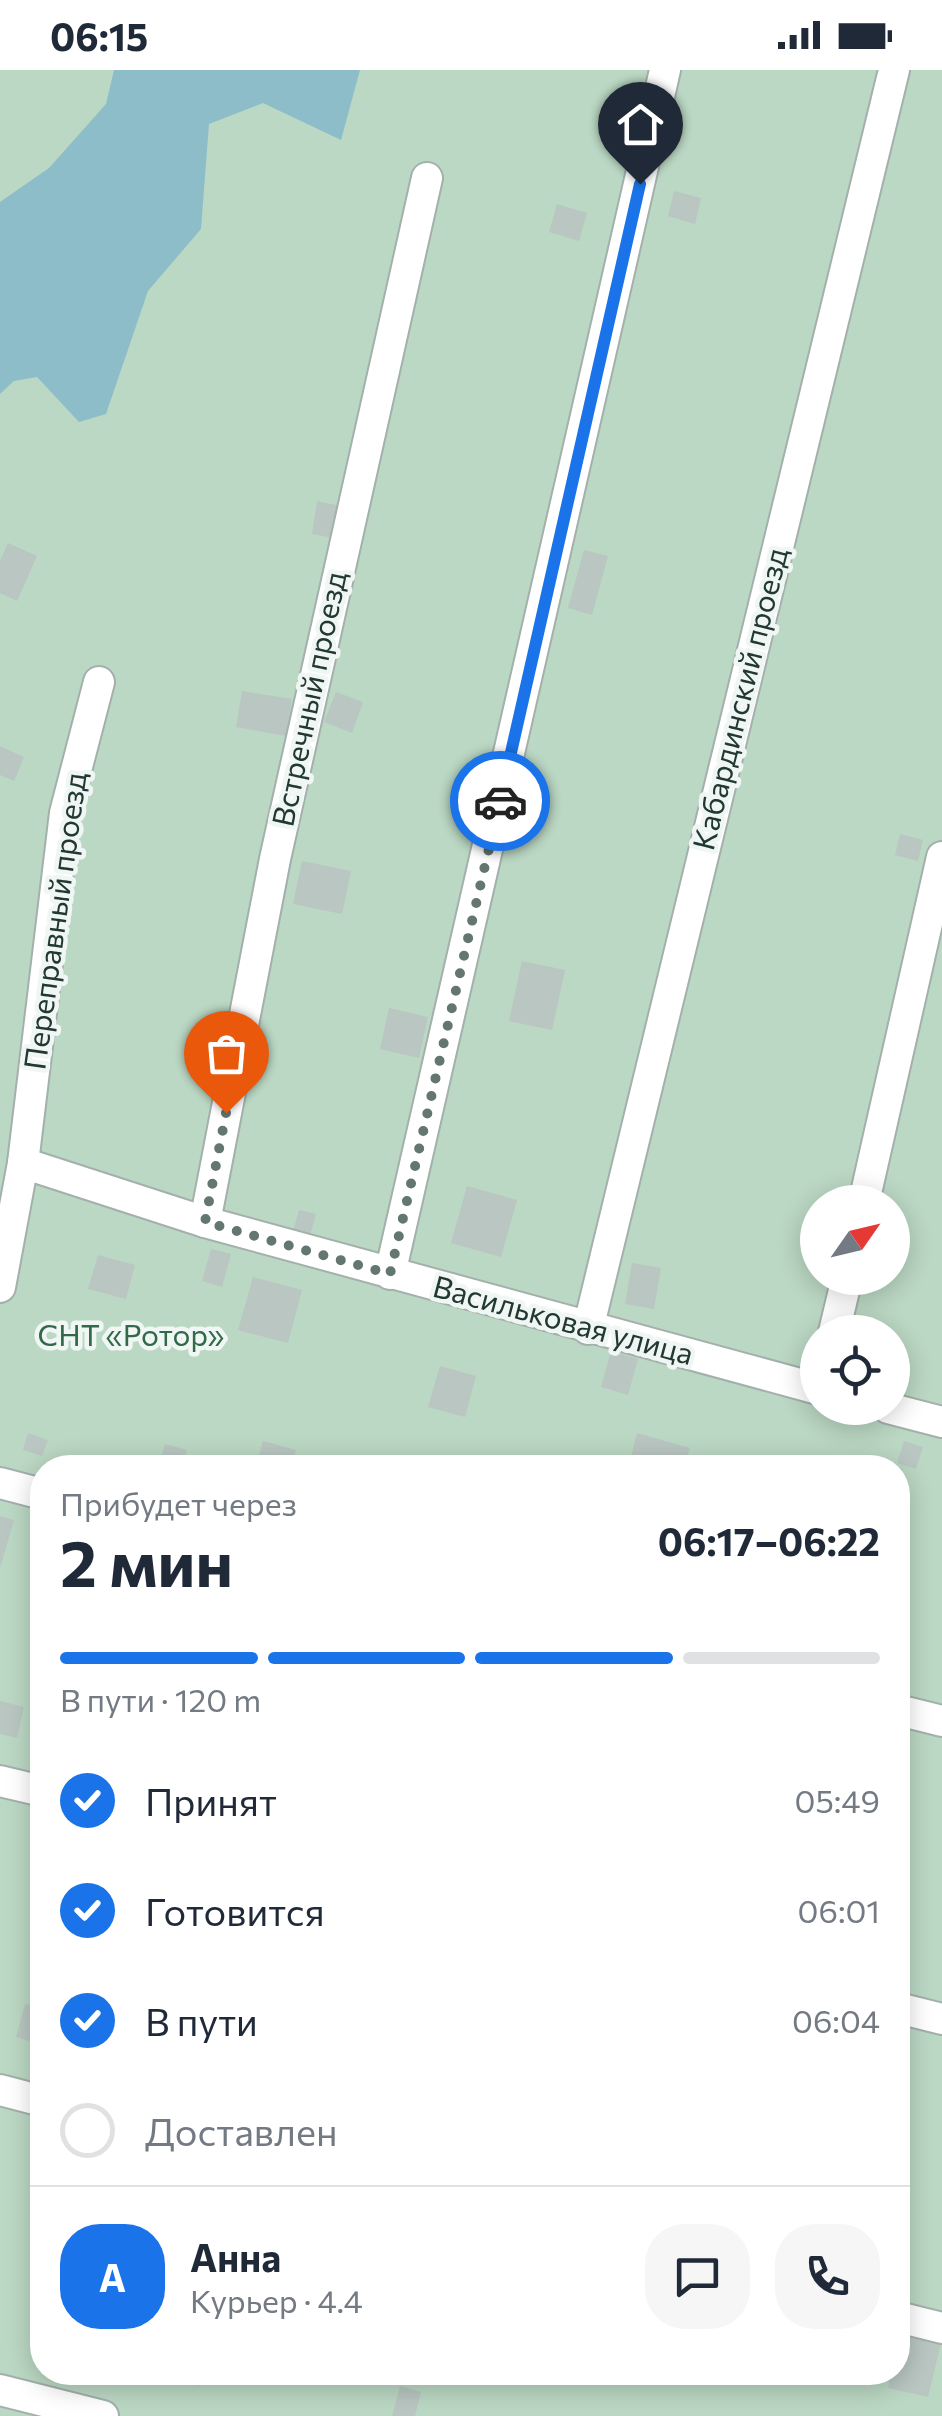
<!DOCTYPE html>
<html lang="ru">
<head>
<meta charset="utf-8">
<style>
	body { margin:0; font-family:Commissioner,sans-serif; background:#f6f6f7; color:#1f2937; height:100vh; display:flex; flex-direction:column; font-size:38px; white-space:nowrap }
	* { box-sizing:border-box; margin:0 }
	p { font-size:32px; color:#747a83 }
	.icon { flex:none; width:55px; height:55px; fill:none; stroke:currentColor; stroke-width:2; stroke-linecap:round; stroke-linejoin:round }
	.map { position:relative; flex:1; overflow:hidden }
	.panel { position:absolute; left:30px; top:1385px; width:880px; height:930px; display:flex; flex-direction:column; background:#fff; border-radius:40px; box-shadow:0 5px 25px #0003 }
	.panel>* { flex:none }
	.needle { width:65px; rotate:56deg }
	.controls { position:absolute; left:800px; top:1115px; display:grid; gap:20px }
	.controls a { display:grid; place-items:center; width:110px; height:110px; border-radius:50%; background:#fff; box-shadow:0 5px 25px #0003; font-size:50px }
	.pin { position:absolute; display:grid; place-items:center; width:85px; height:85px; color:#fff; margin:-102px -42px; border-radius:50% 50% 50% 0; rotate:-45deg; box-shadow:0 0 10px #0007 }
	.pin .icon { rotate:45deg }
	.courier { position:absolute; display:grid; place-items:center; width:100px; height:100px; margin:-50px; border:8px solid #1a73e8; border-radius:50%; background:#fff; color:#222; box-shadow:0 2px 12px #0007 }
	.summary em { font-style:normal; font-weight:700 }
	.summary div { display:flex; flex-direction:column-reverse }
	.summary { display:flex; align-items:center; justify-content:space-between; height:170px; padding:0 30px }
	h1 { font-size:65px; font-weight:700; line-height:75px }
	.bar { display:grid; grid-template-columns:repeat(4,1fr); gap:15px 10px; align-content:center; height:120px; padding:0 30px }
	.bar i { height:12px; border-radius:8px; background:#e0e1e3 }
	.bar .current { background:#1a73e8 }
	.bar p { grid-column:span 4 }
	.line { display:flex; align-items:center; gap:25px; padding:0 30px; border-top:2px solid #e0e1e3 }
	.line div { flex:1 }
	.round { display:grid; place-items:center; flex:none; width:105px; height:105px; border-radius:40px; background:#f6f6f7 }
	ol { padding:0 30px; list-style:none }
	li { display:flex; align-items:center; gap:30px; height:110px }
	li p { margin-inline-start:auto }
	li .icon { padding:10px; border-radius:50%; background:#1a73e8; color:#fff; stroke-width:4 }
	li:last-child { color:#747a83 }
	li i { width:55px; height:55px; border:5px solid #e0e1e3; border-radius:50% }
	.status { display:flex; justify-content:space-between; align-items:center; height:70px; padding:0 50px; background:#fff; direction:ltr }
	.status svg { height:28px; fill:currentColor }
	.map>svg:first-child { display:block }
	.green { fill:#bbd8c4; fill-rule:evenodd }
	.water { fill:#8dbdc9 }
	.building { fill:#b9c6c1 }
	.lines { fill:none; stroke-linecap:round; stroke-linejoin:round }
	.minor-casing { stroke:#a3b0ac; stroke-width:34 }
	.minor { stroke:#fff; stroke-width:30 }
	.done { stroke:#647671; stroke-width:10; stroke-dasharray:0 18 }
	.route { stroke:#1a73e8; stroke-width:12 }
	.labels { text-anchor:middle; stroke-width:9; stroke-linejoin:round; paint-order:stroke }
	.street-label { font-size:30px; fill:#223833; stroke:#f0f6f3 }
	.park-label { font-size:30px; fill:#316a49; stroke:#f0f6f3 }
</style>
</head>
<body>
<div class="status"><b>06:15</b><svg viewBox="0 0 49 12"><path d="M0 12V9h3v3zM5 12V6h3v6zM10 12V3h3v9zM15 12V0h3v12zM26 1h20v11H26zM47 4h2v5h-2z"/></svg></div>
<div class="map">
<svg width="942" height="2346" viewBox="0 0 942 2346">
	<rect width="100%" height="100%" fill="#e0e9e5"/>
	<!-- green -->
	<path class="green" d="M 0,0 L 942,0 L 942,2346 L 0,2346 ZM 818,1132 L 892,1132 L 892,1208 L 818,1208 ZM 818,1262 L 892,1262 L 892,1338 L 818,1338 ZM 42,1398 L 898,1398 L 898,2302 L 42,2302 Z"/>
	<!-- water -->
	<polygon class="water" points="114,0 360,0 341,70 263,33 209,54 201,159 148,221 106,344 79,352 37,307 14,311 0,324 0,132 49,98 106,34"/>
	<!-- building -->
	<g class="building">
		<polygon points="674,121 701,128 695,154 668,146"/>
		<polygon points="557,134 587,143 579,171 549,162"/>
		<polygon points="317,431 340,436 334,468 312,464"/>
		<polygon points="8,473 37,486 17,531 0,523 0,491"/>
		<polygon points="584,480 608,486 592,545 568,538"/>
		<polygon points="242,621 292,629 286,666 236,657"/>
		<polygon points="336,622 363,632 352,663 324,652"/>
		<polygon points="0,676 24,687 14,711 0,705"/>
		<polygon points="900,764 923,770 918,791 895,785"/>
		<polygon points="302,791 351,801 342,844 293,834"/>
		<polygon points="522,891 565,900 552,960 509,951"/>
		<polygon points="389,938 428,947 419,988 380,979"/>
		<polygon points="467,1116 517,1130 501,1187 451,1173"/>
		<polygon points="299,1140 316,1144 308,1173 291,1168"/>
		<polygon points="211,1179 231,1184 222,1217 202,1211"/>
		<polygon points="98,1185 135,1195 126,1229 88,1219"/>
		<polygon points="632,1193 661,1198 654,1239 625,1234"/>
		<polygon points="253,1207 302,1220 288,1273 238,1260"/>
		<polygon points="611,1281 638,1289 628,1325 601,1317"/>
		<polygon points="440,1296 476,1306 465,1347 428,1337"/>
		<polygon points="28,1363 48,1370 42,1386 23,1380"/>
		<polygon points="637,1363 690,1378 684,1398 628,1398"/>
		<polygon points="263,1371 296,1380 291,1398 255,1398"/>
		<polygon points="904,1371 923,1377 916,1399 897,1393"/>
		<polygon points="165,1374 187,1380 182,1398 158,1398"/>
		<polygon points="0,1446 14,1450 1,1495 0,1495"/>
		<polygon points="0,1631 24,1637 17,1668 0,1664"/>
		<polygon points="25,1934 42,1938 42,1975 16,1967"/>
		<polygon points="898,1975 910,1978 899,2022 898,2021"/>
		<polygon points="901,2260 942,2269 928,2327 888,2318 891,2302 898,2302"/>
		<polygon points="173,2302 202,2302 199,2316 171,2309"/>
		<polygon points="400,2316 421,2322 415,2346 392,2346"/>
	</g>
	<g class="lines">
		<defs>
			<g id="minor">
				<polyline points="23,1093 205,1152 818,1319"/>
				<polyline points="864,1132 942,787"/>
				<polyline points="205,1152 275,789 427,108"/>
				<polyline points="390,1204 665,0"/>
				<polyline points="0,1217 23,1093 65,743 99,612"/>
				<polyline points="588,1259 894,0"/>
				<polyline points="834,1262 847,1208"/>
				<polyline points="888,1338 942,1352"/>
				<polyline points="0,1413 42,1424"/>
				<polyline points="898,1640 942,1651"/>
				<polyline points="0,1711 42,1721"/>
				<polyline points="898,1938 942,1949"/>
				<polyline points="0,2020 42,2031"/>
				<polyline points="898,2247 942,2258"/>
				<polyline points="0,2320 103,2346"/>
			</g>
		</defs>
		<!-- minor casing -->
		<use href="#minor" class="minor-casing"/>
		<!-- minor -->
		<use href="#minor" class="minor"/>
	</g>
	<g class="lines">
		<!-- done -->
		<polyline class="done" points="226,1043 205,1152 390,1204 500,731"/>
		<!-- route -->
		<polyline class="route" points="500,731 640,114"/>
	</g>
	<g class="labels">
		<!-- street labels -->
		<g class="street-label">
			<text transform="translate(310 629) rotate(-78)" y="10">Встречный проезд</text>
			<text transform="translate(741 629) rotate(-76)" y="10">Кабардинский проезд</text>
			<text transform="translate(56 851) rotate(-82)" y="10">Переправный проезд</text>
			<text transform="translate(563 1251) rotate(15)" y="10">Васильковая улица</text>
		</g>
		<!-- park labels -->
		<g class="park-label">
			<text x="131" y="1276">СНТ «Ротор»</text>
		</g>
	</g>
</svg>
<div class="controls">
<a><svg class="needle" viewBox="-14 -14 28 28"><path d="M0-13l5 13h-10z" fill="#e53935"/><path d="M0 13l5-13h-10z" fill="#747a83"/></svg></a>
<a><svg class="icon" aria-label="locate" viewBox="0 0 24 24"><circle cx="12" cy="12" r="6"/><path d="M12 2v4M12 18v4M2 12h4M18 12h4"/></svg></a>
</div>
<div class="pin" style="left:226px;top:1043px;background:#ea580c"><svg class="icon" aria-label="bag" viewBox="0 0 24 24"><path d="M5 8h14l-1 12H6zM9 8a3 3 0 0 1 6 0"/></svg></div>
<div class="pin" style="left:640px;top:114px;background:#1f2937"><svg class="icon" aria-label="home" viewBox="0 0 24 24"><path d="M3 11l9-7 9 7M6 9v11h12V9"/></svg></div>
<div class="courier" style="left:500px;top:731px"><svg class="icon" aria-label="car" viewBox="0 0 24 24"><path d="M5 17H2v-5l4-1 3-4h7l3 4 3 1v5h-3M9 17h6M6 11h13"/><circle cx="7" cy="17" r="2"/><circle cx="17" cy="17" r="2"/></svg></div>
<section class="panel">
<div class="summary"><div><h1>2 мин</h1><p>Прибудет через</p></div><em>06:17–06:22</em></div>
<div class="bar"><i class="current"></i><i class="current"></i><i class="current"></i><i></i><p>В пути · 120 m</p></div>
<ol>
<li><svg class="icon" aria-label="check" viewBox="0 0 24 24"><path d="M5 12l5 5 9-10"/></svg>Принят<p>05:49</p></li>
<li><svg class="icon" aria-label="check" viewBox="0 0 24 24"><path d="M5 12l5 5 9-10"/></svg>Готовится<p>06:01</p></li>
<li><svg class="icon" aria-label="check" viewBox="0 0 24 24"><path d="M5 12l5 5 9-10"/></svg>В пути<p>06:04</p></li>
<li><i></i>Доставлен</li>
</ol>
<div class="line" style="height:180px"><b class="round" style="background:#1a73e8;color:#fff">А</b><div><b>Анна</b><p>Курьер · 4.4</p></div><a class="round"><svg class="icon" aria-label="chat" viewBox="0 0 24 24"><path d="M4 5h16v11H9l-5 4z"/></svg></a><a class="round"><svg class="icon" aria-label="phone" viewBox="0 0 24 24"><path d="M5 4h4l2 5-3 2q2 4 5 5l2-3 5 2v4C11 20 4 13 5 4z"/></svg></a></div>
</section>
</div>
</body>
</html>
